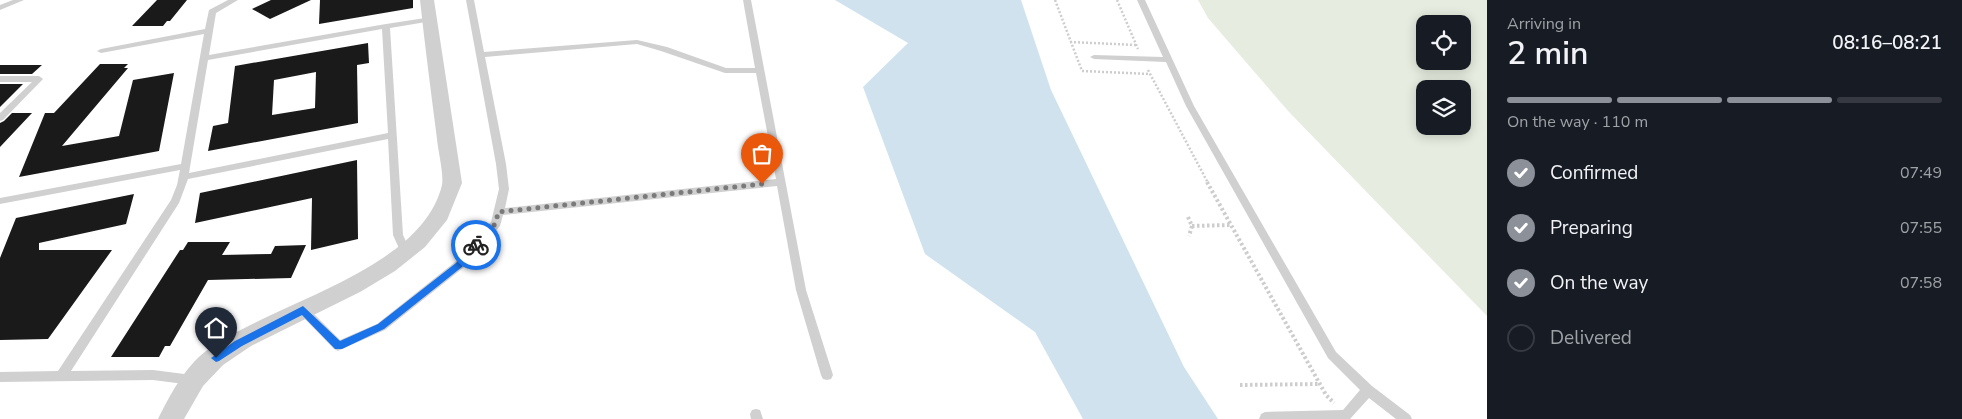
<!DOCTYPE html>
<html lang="en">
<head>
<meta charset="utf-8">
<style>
	body { margin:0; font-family:"Nunito Sans",sans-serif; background:#20242c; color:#f1f3f6; height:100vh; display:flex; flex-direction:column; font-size:19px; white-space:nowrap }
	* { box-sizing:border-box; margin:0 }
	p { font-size:16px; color:#9ea1a6 }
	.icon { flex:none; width:28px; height:28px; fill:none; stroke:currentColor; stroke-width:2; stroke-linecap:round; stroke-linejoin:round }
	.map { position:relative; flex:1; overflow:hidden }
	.side { display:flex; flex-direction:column; background:#171b24; width:475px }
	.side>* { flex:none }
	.buttons { position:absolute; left:1416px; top:15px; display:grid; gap:10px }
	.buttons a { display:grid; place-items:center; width:55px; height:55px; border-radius:10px; background:#171b24; box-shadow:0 2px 12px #0003; font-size:25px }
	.pin { position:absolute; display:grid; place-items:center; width:42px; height:42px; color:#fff; margin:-51px -21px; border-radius:50% 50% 50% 0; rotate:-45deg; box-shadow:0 0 5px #0007 }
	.pin .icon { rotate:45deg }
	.courier { position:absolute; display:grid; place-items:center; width:50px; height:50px; margin:-25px; border:4px solid #1a73e8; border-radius:50%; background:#fff; color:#222; box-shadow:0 1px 6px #0007 }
	.headline em { font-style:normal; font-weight:600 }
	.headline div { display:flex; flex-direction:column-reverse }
	.headline { display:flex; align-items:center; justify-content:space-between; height:85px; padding:0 20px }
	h1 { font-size:32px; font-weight:600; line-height:38px }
	.bar { display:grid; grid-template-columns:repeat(4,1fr); gap:8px 5px; align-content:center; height:60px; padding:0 20px }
	.bar i { height:6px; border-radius:4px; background:#363941 }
	.bar .active { background:#8c9099 }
	.bar p { grid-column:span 4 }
	ol { padding:0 20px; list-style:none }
	li { display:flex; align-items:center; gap:15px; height:55px }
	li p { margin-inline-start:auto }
	li .icon { padding:5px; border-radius:50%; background:#8c9099; color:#fff; stroke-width:4 }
	li:last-child { color:#9ea1a6 }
	li i { width:28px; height:28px; border:2px solid #363941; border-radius:50% }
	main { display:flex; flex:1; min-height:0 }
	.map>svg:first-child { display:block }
	.green { fill:#e6ecdf; fill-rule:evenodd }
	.water { fill:#cfe2ee }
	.building { fill:#1a1a1a; fill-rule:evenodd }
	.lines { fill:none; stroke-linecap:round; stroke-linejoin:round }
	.path-far1 { stroke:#cdcdcd; stroke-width:2.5; stroke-dasharray:2 2; stroke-linecap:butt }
	.path { stroke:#cdcdcd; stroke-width:4; stroke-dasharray:2.5 2.5; stroke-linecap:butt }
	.service { fill:#d0d0d0; fill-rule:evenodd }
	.minor { fill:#d0d0d0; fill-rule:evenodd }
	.route { fill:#1a73e8 }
	.done { stroke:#7a7a7a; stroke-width:5; stroke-dasharray:0 9 }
</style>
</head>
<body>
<main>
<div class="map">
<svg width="1487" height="419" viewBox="0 0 1487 419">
	<rect width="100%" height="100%" fill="#fff"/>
	<!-- green -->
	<path class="green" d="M 1198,0 L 1487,0 L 1487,316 L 1289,112 L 1208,18 ZM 1425,24 L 1462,24 L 1462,61 L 1425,61 ZM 1425,89 L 1462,89 L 1462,126 L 1425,126 Z"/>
	<!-- water -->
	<polygon class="water" points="835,0 1021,0 1051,90 1184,367 1218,419 1083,419 1035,332 925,254 863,87 908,43"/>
	<!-- building -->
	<g class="building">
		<polygon points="157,0 187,0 170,21 167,21 163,26 132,26"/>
		<polygon points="271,0 311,0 270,19 252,9"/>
		<polygon points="320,0 413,0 413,8 319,24"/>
		<path d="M 368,43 L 369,63 L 357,65 L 358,123 L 208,151 L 213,126 L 228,123 L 235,66 ZM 316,72 L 315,108 L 272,115 L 274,80 Z"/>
		<polygon points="100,64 128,64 124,68 128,68 62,146 119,136 133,80 174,73 159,151 19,177 45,113 54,113"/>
		<polygon points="0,65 42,65 32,74 0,74"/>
		<polygon points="0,84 23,84 0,107"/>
		<polygon points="12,113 32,113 0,147 0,123 4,121"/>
		<polygon points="357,160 358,239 311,250 312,198 195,223 200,193"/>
		<polygon points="134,194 126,224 39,243 39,250 112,250 48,339 0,340 0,258 16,218"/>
		<polygon points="188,242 230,242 222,255 271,254 275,246 306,245 291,278 208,280 170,346 165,346 159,357 111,357 180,250 183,250"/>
	</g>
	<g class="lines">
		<!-- path-far1 -->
		<g class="path-far1">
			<polyline points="1055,0 1082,71 1150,74"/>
			<polyline points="1117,0 1138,49"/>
			<polyline points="1070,42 1136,45"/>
			<polyline points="1148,70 1208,183"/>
		</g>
		<!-- path -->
		<g class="path">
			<polyline points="1207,182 1326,395 1334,403"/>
			<polyline points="1188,217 1192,226 1189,236"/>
			<polyline points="1192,226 1231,225"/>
			<polyline points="1240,385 1320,384"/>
		</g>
		<!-- service -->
		<g class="service">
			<polygon points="13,0 24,0 0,10 0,5"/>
			<path d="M 228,0 L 238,0 L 216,13 L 209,55 L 386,24 L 432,17 L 432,21 L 390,28 L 403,235 L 411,252 L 410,255 L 402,255 L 393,235 L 388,139 L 188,179 L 179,203 L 71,371 L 153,370 L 192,375 L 196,376 L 198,380 L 196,384 L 192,385 L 153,380 L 0,382 L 0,372 L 58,371 L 171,200 L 177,185 L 180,170 L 0,204 L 0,198 L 181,164 L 204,34 L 101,53 L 97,51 L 101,49 L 205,29 L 209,10 ZM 382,29 L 388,133 L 189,173 L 208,60 Z"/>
			<path d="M 466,0 L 474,0 L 484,52 L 637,40 L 667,47 L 726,68 L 755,68 L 743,0 L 751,0 L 806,290 L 833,375 L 831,379 L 827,380 L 823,379 L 821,375 L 796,290 L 777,186 L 503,215 L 500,226 L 463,268 L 385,330 L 342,349 L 338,351 L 334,349 L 299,313 L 297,310 L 299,307 L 303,306 L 307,307 L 340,340 L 377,324 L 455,262 L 491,222 L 499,189 L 496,164 ZM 637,44 L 661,51 L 725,73 L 756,73 L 776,179 L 505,208 L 509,189 L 506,164 L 485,57 Z"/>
			<polygon points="1137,0 1145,0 1194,106 1336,352 1372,386 1410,415 1412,419 1396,419 1369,398 1350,419 1259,419 1261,414 1265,412 1343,410 1360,390 1328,358 1186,106 1166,62 1094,59 1090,57 1094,55 1163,57"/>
			<polygon points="0,76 39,76 43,79 3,120 0,121 0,113 32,82 0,82"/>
			<polygon points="756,409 760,410 763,419 751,419 750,414 752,410"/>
		</g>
		<!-- minor -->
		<path class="minor" d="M 420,0 L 434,0 L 462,183 L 447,220 L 425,247 L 395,271 L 360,292 L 251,346 L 223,365 L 203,386 L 184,419 L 158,419 C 170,395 184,368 206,351 C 272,302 421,272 442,185 C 444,174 438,151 437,139 C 431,93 425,46 420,0 Z"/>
	</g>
	<!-- route -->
	<polygon class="route" points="476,242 480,245 462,267 384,329 342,349 335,349 302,315 242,346 219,361 216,362 211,358 235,341 303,306 340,341 378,324 456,263 473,243"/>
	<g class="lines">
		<!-- done -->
		<polyline class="done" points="476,245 496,223 498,212 762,184"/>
	</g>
</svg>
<div class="buttons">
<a><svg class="icon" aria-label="locate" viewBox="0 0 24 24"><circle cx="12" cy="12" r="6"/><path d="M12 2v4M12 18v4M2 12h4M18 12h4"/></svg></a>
<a><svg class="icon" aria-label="layers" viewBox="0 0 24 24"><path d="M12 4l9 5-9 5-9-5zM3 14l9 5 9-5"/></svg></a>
</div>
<div class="pin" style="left:762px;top:184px;background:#ea580c"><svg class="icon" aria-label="bag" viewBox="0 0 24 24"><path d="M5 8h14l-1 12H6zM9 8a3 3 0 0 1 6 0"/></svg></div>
<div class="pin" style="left:216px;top:358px;background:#1f2937"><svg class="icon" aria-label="home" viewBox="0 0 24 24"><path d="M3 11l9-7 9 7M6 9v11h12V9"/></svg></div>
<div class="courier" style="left:476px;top:245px"><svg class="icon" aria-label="bike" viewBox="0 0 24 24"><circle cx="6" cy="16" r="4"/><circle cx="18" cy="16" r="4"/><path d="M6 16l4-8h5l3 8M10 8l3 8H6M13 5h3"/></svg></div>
</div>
<section class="side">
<div class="headline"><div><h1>2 min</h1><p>Arriving in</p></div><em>08:16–08:21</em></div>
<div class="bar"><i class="active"></i><i class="active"></i><i class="active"></i><i></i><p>On the way · 110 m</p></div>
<ol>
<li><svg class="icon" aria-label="check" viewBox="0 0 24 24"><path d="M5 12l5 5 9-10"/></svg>Confirmed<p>07:49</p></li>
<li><svg class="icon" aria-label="check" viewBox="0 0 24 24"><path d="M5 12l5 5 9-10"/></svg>Preparing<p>07:55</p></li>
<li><svg class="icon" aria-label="check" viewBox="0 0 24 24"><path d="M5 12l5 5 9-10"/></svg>On the way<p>07:58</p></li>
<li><i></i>Delivered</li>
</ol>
</section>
</main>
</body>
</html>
